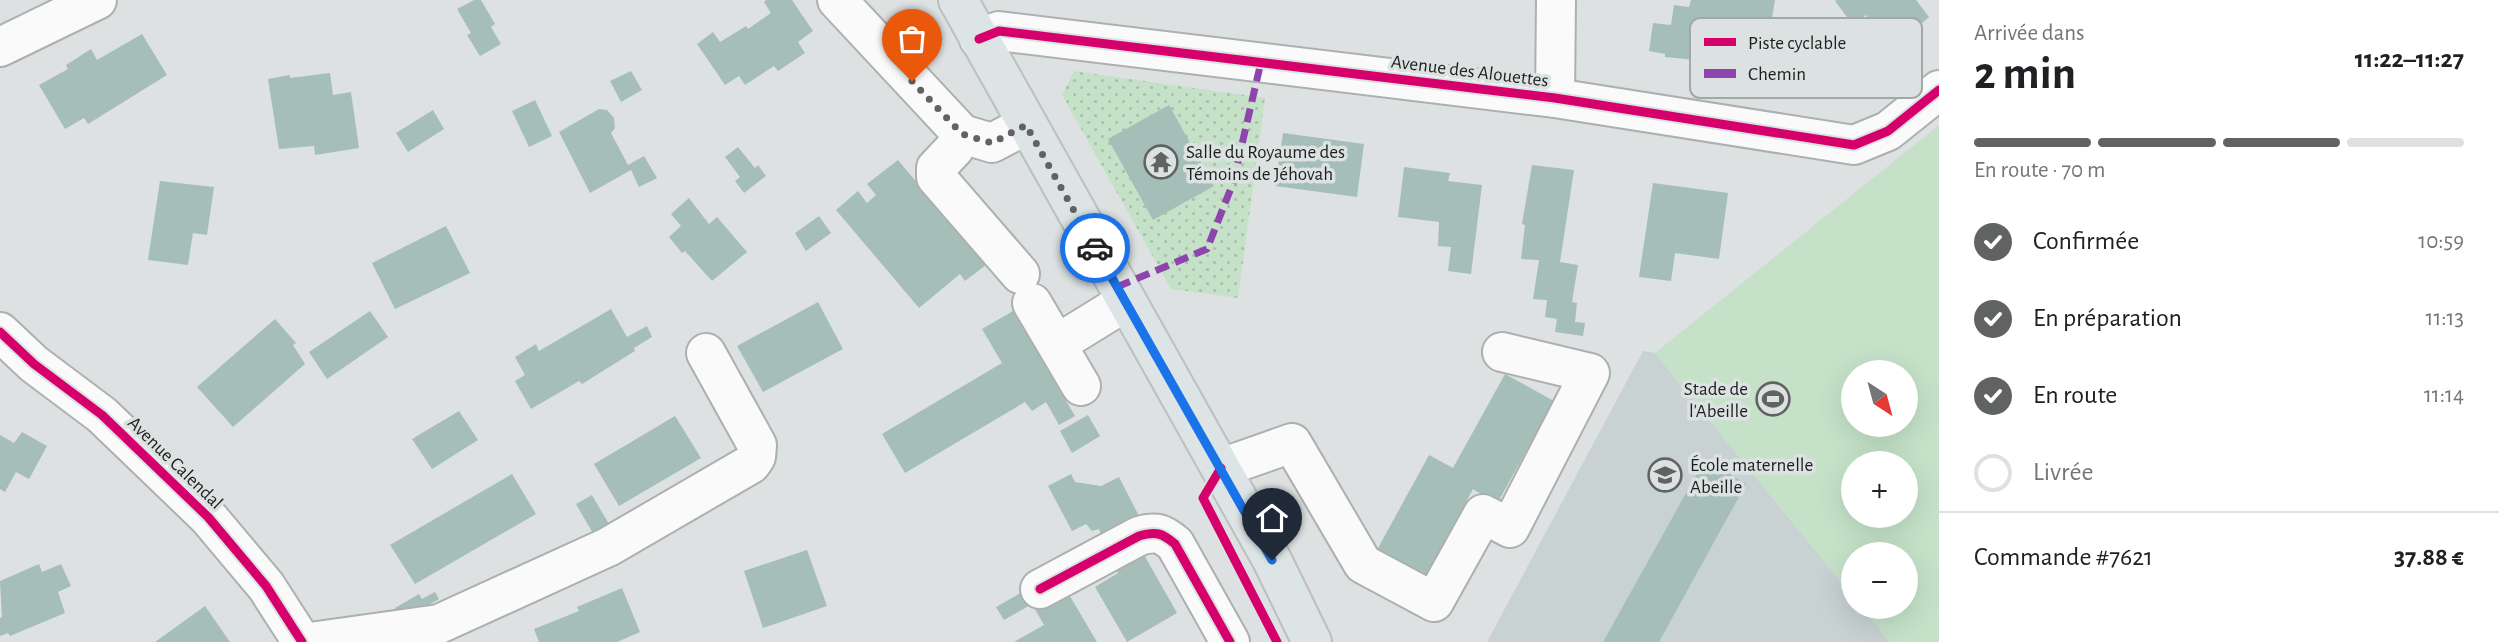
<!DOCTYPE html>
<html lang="fr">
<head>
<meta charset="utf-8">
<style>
	body { margin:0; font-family:"Alegreya Sans",sans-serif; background:#f2f2f2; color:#202124; height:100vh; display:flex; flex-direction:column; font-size:26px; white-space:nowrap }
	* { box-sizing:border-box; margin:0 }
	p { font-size:23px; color:#757577 }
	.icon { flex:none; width:38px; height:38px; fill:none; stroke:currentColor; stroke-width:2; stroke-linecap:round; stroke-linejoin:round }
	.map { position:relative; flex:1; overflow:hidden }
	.details { display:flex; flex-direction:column; background:#fff; width:560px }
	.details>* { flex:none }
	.needle { width:46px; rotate:144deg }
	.controls { position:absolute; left:1841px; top:360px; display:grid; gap:14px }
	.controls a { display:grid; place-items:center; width:77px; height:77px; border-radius:50%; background:#fff; box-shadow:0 7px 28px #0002; font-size:35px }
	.pin { position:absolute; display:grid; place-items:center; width:60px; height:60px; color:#fff; margin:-72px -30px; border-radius:50% 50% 50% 0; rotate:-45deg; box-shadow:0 0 7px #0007 }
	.pin .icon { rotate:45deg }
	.courier { position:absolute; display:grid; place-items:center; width:70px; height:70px; margin:-35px; border:5px solid #1a73e8; border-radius:50%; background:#fff; color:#222; box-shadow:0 2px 9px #0007 }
	.summary em { font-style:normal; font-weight:700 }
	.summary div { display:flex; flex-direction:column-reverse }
	.summary { display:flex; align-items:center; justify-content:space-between; height:119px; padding:0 35px }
	h1 { font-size:46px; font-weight:700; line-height:52px }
	.bar { display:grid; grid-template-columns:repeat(4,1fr); gap:10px 7px; align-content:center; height:84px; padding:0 35px }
	.bar i { height:9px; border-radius:5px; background:#e0e0e0 }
	.bar .on { background:#606362 }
	.bar p { grid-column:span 4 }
	.line { display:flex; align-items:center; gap:18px; padding:0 35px; border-top:2px solid #e0e0e0 }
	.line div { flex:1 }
	ol { padding:0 35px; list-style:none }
	li { display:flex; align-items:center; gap:21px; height:77px }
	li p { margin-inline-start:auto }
	li .icon { padding:7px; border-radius:50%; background:#606362; color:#fff; stroke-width:4 }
	li:last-child { color:#757577 }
	li i { width:38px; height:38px; border:4px solid #e0e0e0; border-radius:50% }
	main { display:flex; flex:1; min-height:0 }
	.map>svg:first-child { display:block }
	.built { fill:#c8d2d2 }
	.grass { fill:url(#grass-dots) }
	.garden { fill:#c5e2c9; fill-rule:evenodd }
	.building { fill:#a5bfb8 }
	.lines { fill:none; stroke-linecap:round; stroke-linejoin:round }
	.minor-casing { stroke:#adb0b0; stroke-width:42 }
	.major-casing { stroke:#bdbfbf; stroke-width:42 }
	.minor { stroke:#fafafa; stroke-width:38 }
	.major { stroke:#dce4e5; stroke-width:38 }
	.quiet { stroke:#8e44ad; stroke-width:7; stroke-dasharray:14 7; stroke-linecap:butt }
	.cycleway-casing { stroke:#dce2e2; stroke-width:13 }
	.cycleway { stroke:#d6006c; stroke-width:9 }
	.done { stroke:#606362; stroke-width:7; stroke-dasharray:0 12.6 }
	.route { stroke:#1a73e8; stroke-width:9 }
	.labels { text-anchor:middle; stroke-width:7; stroke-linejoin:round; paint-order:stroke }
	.street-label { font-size:19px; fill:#1c1f1e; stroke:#dce2e2 }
	.poi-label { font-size:19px; fill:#1c1f1e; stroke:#dce2e2; text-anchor:start }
	.key { fill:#dce2e2; stroke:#a2a8a7; stroke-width:2 }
	.key-label { font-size:19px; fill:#1c1f1e }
</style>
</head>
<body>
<main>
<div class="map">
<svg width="1939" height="642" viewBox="0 0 1939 642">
	<defs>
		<pattern id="grass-dots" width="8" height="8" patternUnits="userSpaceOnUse" patternTransform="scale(1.75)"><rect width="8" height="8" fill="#c5e2c9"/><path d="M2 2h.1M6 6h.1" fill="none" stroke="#a9c1ac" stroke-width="1.8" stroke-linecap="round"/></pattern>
	</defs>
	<rect width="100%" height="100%" fill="#dde1e1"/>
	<!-- built -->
	<polygon class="built" points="1643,351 1655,353 1853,597 1853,607 1862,607 1890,642 1487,642"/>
	<!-- grass -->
	<polygon class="grass" points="1074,71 1265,98 1238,298 1171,289 1062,95"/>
	<!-- garden -->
	<path class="garden" d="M 1939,125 L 1939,642 L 1890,642 L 1862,607 L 1906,607 L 1906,555 L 1853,555 L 1853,597 L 1655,353 ZM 1853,373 L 1906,373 L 1906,425 L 1853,425 ZM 1853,464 L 1906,464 L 1906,516 L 1853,516 Z"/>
	<!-- building -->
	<g class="building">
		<polygon points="474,0 481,0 495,24 491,27 501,44 480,56 467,35 471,33 457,9"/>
		<polygon points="766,0 792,0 813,31 798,42 805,53 778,71 774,66 745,85 739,76 725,85 697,44 713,32 720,42 746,26 748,29 771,13 764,2"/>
		<polygon points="1691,0 1775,0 1772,18 1791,21 1789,39 1805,41 1801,68 1783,66 1782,75 1742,68 1742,63 1705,58 1704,61 1665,57 1665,54 1649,51 1653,23 1671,25 1674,5 1689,7"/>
		<polygon points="1837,0 1916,0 1929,17 1911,33 1904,26 1886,40 1866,15 1853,25 1835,1"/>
		<polygon points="142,34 167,75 88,124 84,118 65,129 39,85 68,69 66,65 91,49 97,60"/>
		<polygon points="631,71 642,90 621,102 610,81"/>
		<polygon points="330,73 333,95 351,92 359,148 315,155 314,146 279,149 268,79 290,75 290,78"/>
		<polygon points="535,100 552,136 529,147 512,111"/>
		<polygon points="1169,105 1214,186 1153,220 1108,139"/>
		<polygon points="599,109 607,110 614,118 615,128 611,133 628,165 644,156 657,178 639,187 631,170 590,193 559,132"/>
		<polygon points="433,110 444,129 408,152 396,133"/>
		<polygon points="1283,133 1364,144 1357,197 1275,186"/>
		<polygon points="738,147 755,168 758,165 766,176 744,193 735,181 740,177 725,157"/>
		<polygon points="898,160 986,265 965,281 960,274 919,308 836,210 858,191 867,203 876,195 867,184"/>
		<polygon points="1532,165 1574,170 1560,262 1578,265 1572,302 1577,303 1575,322 1585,323 1583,336 1555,332 1557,319 1545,317 1547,300 1533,299 1539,260 1521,259 1525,225 1522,224"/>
		<polygon points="1404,167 1450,173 1448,181 1482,185 1471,274 1448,271 1451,247 1438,246 1439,222 1398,217"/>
		<polygon points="160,181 214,187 207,235 193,233 188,265 148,260"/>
		<polygon points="1653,183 1728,193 1719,259 1675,253 1671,281 1639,277"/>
		<polygon points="689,198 709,224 717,217 747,252 712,281 685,251 682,253 669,237 681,226 671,214"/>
		<polygon points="819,216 831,233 806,251 795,233"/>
		<polygon points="446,226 470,273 395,309 372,263"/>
		<polygon points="818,302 843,349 763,392 737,346"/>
		<polygon points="611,309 627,337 647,326 652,337 634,348 635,351 582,384 579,381 531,409 515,381 525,375 515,357 536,344 539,351"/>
		<polygon points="370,311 388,337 327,379 309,352"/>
		<polygon points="1013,311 1075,416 1059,425 1046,402 1032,411 1025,402 905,473 882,434 1002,363 982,329"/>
		<polygon points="275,319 296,343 293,345 305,364 233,427 197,387"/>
		<polygon points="1505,374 1554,401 1497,504 1473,489 1425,577 1377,550 1429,455 1453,468"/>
		<polygon points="459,411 478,440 432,469 412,439"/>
		<polygon points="1088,415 1100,436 1072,453 1060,431"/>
		<polygon points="675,416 701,458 619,506 594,464"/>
		<polygon points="22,432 47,446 29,479 16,472 5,492 0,489 0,435 14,443"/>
		<polygon points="1705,459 1746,484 1659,642 1603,642"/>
		<polygon points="512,474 536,514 415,584 390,545"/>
		<polygon points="1071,474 1075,482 1101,486 1119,477 1139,516 1102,537 1099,529 1092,531 1086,524 1072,531 1048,486"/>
		<polygon points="592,495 610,526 594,535 576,504"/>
		<polygon points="1138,544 1177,613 1127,642 1095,587 1118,573 1111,559"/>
		<polygon points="807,550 827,606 763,628 744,571"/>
		<polygon points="39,564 42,572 61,564 71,586 58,592 65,613 10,636 8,633 0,636 0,618 2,617 0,581"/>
		<polygon points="1064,586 1097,642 1014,642 1044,625 1032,604"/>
		<polygon points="622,588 640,632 617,642 539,642 534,629 579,611 577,607"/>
		<polygon points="1024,591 1032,604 1004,620 996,607"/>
		<polygon points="435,592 439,599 402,620 395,608 419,594 422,599"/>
		<polygon points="205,606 230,642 155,642"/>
	</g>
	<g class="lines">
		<defs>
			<g id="minor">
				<polyline points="837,0 962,134 992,143 1026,125"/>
				<polyline points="979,39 999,31 1555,98 1854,145 1888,131 1939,90"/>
				<polyline points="0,47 97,0"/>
				<polyline points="1555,98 1556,0"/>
				<polyline points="962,134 954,149 936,168 936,177 1020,274"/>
				<polyline points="1032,303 1081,386"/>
				<polyline points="0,332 34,364 102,415 208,517 266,586 302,642"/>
				<polyline points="1057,344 1125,302"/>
				<polyline points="1221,468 1292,443 1363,564 1434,602 1483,514 1510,528 1590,373 1502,352"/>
				<path d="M 1040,589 L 1139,536 C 1156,531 1162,533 1175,544 L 1230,642"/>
				<polyline points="310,642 439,624 608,547 751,464 756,457 757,445 706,353"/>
			</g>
			<polyline id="major" points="958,0 1272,560 1312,642"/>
		</defs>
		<!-- minor casing -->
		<use href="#minor" class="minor-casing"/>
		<!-- major casing -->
		<use href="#major" class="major-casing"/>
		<!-- minor -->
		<use href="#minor" class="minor"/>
		<!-- major -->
		<use href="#major" class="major"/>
		<!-- quiet -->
		<polyline class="quiet" points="1117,287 1207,249 1233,183 1261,62"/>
		<defs>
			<g id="cycleway">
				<polyline points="979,39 999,31 1555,98 1854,145 1888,131 1939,90"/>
				<polyline points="0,332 34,364 102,415 208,517 266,586 302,642"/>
				<polyline points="1221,468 1203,498 1277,642"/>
				<path d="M 1040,589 L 1139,536 C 1156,531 1162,533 1175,544 L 1230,642"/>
			</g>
		</defs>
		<!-- cycleway casing -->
		<use href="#cycleway" class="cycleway-casing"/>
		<!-- cycleway -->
		<use href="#cycleway" class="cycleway"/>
	</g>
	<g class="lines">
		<!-- done -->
		<polyline class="done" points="912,81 962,134 992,143 1026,125 1095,248"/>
		<!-- route -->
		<polyline class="route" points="1095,248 1272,560"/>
	</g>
	<!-- icons -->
	<defs>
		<symbol id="temple-ring" viewBox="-11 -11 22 22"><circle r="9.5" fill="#dce2e2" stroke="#606362" stroke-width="1.5"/><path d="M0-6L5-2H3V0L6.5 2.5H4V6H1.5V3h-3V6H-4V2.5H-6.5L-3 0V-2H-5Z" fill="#606362"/></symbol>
		<symbol id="stadium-ring" viewBox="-11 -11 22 22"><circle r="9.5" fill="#dce2e2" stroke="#606362" stroke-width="1.5"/><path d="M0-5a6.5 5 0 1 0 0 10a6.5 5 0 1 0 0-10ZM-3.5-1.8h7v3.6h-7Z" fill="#606362"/></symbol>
		<symbol id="school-ring" viewBox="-11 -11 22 22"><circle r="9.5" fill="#dce2e2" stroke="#606362" stroke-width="1.5"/><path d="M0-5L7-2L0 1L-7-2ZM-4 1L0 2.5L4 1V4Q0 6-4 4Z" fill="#606362"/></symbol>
	</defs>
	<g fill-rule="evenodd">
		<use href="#temple-ring" x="1142" y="143" width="38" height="38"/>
		<use href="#stadium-ring" x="1754" y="380" width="38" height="38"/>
		<use href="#school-ring" x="1646" y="456" width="38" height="38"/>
	</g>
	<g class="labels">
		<!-- street labels -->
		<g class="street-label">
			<text transform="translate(1470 70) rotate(7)" y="7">Avenue des Alouettes</text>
			<text transform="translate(176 462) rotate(44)" y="7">Avenue Calendal</text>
		</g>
		<!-- poi labels -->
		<g class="poi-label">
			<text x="1186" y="158">Salle du Royaume des<tspan x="1186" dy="22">Témoins de Jéhovah</tspan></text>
			<text x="1748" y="395" text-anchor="end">Stade de<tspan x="1748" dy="22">l'Abeille</tspan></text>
			<text x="1690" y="471">École maternelle<tspan x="1690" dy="22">Abeille</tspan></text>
		</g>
	</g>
	<!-- legend -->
	<rect x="1690" y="18" width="232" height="80" rx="10" class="key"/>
	<rect x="1704" y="38" width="32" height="8" fill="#d6006c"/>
	<rect x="1704" y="69" width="32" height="9" fill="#8e44ad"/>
	<g class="key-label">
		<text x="1748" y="49">Piste cyclable</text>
		<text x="1748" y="80">Chemin</text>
	</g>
</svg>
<div class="controls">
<a><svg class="needle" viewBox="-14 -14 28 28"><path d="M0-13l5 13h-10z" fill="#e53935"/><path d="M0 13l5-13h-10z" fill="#757577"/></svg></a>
<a>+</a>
<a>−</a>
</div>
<div class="pin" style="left:912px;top:81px;background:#ea580c"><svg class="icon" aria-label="bag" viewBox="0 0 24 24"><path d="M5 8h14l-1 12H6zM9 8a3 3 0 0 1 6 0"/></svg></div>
<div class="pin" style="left:1272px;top:560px;background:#1f2937"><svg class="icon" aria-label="home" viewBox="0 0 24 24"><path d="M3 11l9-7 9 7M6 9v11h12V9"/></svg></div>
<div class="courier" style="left:1095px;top:248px"><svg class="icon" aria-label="car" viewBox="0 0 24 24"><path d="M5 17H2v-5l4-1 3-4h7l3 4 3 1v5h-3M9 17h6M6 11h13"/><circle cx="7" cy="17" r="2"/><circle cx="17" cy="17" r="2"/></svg></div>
</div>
<section class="details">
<div class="summary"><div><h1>2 min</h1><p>Arrivée dans</p></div><em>11:22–11:27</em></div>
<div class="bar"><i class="on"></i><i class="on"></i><i class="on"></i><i></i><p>En route · 70 m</p></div>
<ol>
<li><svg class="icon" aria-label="check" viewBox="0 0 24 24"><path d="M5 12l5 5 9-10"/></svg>Confirmée<p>10:59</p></li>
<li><svg class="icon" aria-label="check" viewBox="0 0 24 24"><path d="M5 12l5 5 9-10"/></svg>En préparation<p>11:13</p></li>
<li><svg class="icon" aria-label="check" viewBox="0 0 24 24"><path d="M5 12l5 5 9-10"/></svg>En route<p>11:14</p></li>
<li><i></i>Livrée</li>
</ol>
<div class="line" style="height:91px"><div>Commande #7621</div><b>37.88 €</b></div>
</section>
</main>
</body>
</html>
